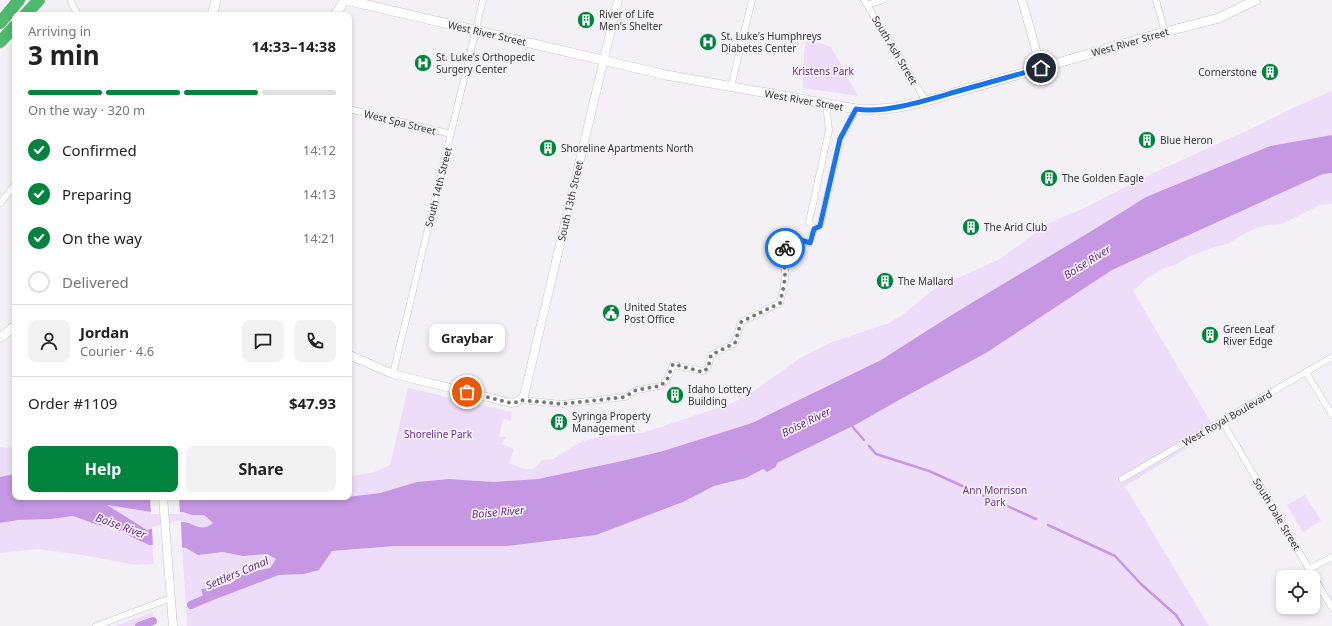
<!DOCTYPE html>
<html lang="en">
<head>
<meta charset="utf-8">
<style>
	body { margin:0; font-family:"Noto Sans",sans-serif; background:#f2f2f2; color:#222; height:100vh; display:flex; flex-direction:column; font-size:15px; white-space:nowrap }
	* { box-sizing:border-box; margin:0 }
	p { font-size:13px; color:#767676 }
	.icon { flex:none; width:22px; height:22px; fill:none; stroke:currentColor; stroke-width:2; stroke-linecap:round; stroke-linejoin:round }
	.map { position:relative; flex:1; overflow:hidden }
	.details { position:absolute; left:12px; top:12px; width:340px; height:488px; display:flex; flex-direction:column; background:#fff; border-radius:8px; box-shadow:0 2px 6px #0003 }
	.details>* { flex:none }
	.fabs { position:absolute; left:1276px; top:570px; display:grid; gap:8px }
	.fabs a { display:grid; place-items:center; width:44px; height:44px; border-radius:8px; background:#fff; box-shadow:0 2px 6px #0003; font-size:20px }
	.pin { position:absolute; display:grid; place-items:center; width:34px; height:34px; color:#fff; margin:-17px; border:2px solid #fff; border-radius:50%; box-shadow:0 1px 4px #0007 }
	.courier { position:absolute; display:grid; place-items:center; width:40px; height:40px; margin:-20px; border:3px solid #1a73e8; border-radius:50%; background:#fff; color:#222; box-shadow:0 1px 5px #0007 }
	.bubble { position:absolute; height:28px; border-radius:8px; background:#fff; box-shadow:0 2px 6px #0003; font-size:13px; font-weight:700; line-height:28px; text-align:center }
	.headline em { font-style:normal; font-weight:700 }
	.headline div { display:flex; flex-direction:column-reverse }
	.headline { display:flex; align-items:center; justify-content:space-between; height:68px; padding:0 16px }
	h1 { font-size:26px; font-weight:700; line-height:30px }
	.bar { display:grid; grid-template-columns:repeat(4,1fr); gap:6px 4px; align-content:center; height:48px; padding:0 16px }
	.bar i { height:5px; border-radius:3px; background:#e0e0e0 }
	.bar .on { background:#00833d }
	.bar p { grid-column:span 4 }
	.line { display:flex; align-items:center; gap:10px; padding:0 16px; border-top:1px solid #e0e0e0 }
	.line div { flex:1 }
	.round { display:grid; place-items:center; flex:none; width:42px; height:42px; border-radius:8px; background:#f2f2f2 }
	ol { padding:0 16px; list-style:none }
	li { display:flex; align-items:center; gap:12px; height:44px }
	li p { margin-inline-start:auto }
	li .icon { padding:4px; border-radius:50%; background:#00833d; color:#fff; stroke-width:4 }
	li:last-child { color:#767676 }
	li i { width:22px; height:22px; border:2px solid #e0e0e0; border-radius:50% }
	.cta { display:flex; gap:8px; margin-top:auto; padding:8px 16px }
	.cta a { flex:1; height:46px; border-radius:8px; background:#00833d; color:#fff; font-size:16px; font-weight:700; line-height:46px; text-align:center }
	.cta a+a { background:#f2f2f2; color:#222 }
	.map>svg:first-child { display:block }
	.green { fill:#edddf8 }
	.water { fill:#c697e3; fill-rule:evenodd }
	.pier { fill:#f4f1f6 }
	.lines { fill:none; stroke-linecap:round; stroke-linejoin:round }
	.stream { stroke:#c697e3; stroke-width:2.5 }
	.canal { stroke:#c697e3; stroke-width:8 }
	.minor-casing { stroke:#c6c3c8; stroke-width:7 }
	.tertiary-casing { stroke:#c6c3c8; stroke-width:9 }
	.secondary-casing { stroke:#c6c3c8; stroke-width:10 }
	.motorway-casing { stroke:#cfcfcf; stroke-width:13 }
	.minor { stroke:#fff; stroke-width:6 }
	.tertiary { stroke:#fff; stroke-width:8 }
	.secondary { stroke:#fff; stroke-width:9 }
	.motorway { stroke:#4eb96f; stroke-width:12 }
	.done { stroke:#79777a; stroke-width:4; stroke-dasharray:0 7.2 }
	.route { stroke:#1a73e8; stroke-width:5 }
	.labels { text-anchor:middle; stroke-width:3.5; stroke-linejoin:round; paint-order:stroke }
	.poi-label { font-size:10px; fill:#373638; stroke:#f4f1f6; text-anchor:start }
	.street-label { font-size:10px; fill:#373638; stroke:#f4f1f6 }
	.park-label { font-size:10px; fill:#6d338c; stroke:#f4f1f6 }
	.water-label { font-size:11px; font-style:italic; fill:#6a3089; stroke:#f4f1f6 }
</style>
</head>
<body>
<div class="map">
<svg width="1332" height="626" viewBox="0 0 1332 626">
	<rect width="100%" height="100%" fill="#f4f1f6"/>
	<!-- green -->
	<g class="green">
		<polygon points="807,38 831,47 858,96 803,88 804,51"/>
		<path d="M 1332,91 L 1332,135 L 1270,146 L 1146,197 L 1098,227 L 950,316 L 881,360 L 752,423 L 663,451 L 622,461 L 538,479 L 493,482 L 449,479 L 417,482 L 380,493 L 349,497 L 349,477 L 374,472 L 390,465 L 408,388 L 512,412 L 511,421 L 503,419 L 499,437 L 506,437 L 501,444 L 514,449 L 509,463 C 522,468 532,475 542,460 L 553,459 L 572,447 L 583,441 L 599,437 L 642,433 L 730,404 L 751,393 L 800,358 L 830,343 L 889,323 L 901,316 L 932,291 L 942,285 L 1000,259 L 1049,223 L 1080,210 L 1149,175 L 1257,126 L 1293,108 Z"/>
		<polygon points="1332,173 1332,204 1320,205 1282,224 1268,225 1258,227 1246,233 1227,244 1214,247 1190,256 1177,264 1163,269 1147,278 1133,291 1216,431 1125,486 1209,626 187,626 187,617 182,548 186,548 198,555 223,552 243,556 267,554 276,559 270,568 245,573 202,589 205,602 279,575 304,574 319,570 332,551 394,546 508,546 596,535 683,502 714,486 746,478 763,469 767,472 776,467 776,463 857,424 899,400 986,353 1112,270 1323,174"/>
		<polygon points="0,447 15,448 15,474 0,478"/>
		<polygon points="1305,495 1321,521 1303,532 1287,505"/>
		<path d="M 106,505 L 151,512 L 183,512 L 192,515 L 204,515 L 213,523 C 200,534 193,522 181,522 C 170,523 158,527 147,530 Z"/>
		<path d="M 73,516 L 95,524 L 113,528 L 152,545 L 154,564 L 136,565 L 82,555 L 38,549 L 0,553 L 0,523 C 24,519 49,520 73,516 Z"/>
		<polygon points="153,612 153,626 115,626"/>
	</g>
	<!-- water -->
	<path class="water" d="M 1332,135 L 1332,173 L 1323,174 L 1112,270 L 986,353 L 899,400 L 857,424 L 777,463 L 776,467 L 767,472 L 763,469 L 746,478 L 714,486 L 683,502 L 596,535 L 508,546 L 394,546 L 332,551 L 319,570 L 304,574 L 279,575 L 205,603 L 201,589 L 230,584 L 245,573 L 270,568 L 276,559 L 267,554 L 243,556 L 223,552 L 198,555 L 186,548 L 149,545 L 113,528 L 95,524 L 73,516 L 51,519 L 19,520 L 0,523 L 0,477 L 15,474 L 15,497 L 328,497 L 339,498 L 380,493 L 417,482 L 449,479 L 493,482 L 538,479 L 622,461 L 663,451 L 752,423 L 881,360 L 950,316 L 1098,227 L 1146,197 L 1270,146 ZM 107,505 L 151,512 L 183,512 L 192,515 L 204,515 L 213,523 C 200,534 193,521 181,522 C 170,523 158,527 147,530 Z"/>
	<!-- pier -->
	<g class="pier">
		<polygon points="150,497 179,497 180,514 151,514"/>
		<polygon points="181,520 182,550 153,547 152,527"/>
	</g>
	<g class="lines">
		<!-- stream -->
		<g class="stream">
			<polyline points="851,425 864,440"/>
			<polyline points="869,446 876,454 929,471 1036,519"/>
			<polyline points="1048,525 1115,556 1141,584 1176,615 1183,626"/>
		</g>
		<!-- canal -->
		<g class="canal">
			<polyline points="191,605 214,595"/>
			<polyline points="139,626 153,621"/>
		</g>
		<defs>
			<g id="minor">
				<polyline points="864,0 926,101"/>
				<polyline points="1156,0 1165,32"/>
				<polyline points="71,2 78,15"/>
				<polyline points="867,5 883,0"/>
				<polyline points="731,87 752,0"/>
				<polyline points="349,109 451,134"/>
				<polyline points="0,203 15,185"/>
				<polyline points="814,229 809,222 829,130 826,104"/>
				<polyline points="1306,372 1332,415"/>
				<polyline points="393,374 483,0"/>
				<path d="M 521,400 L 562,404 L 625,397 L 637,390 L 660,386 L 667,380 L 673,365 L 703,371 L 708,368 L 711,355 L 735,343 L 741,322 L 780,303 C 782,293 786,282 785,271 C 783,255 778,257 789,242 L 800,240 L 809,243 L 814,229 L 820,226 L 841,139 L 856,109"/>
				<polyline points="1222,421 1332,608"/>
				<polyline points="1122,479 1332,357"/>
				<polyline points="1309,569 1332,557"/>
				<polyline points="96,626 171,598"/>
			</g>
			<g id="tertiary">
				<polyline points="1022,0 1041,68"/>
				<polyline points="349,355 393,374 511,403 517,402 524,396 618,0"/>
				<polyline points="163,497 173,626"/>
			</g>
			<g id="secondary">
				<polyline points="346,0 666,75 862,110 894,108 926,101 1165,32 1219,18 1256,0"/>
				<polyline points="212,15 216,0"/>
				<polyline points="335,15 345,0"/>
				<polyline points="0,338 15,326"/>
			</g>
			<g id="motorway">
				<polyline points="25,15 39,0"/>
				<polyline points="0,23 19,0"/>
				<polyline points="0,42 15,26"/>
			</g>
		</defs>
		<!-- minor casing -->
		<use href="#minor" class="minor-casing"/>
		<!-- tertiary casing -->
		<use href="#tertiary" class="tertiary-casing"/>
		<!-- secondary casing -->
		<use href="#secondary" class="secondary-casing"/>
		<!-- motorway casing -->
		<use href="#motorway" class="motorway-casing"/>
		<!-- minor -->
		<use href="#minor" class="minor"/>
		<!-- tertiary -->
		<use href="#tertiary" class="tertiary"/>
		<!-- secondary -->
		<use href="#secondary" class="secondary"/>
		<!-- motorway -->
		<use href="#motorway" class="motorway"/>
	</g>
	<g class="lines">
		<!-- done -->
		<path class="done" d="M 467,392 L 511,403 L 517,402 L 520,400 L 562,404 L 625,397 L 636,390 L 660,386 L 667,380 L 673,364 L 703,372 L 708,368 L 711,355 L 735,343 L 741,322 L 780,303 C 782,293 785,284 785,273 C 785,264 780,257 785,248"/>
		<!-- route -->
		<path class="route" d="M 785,248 C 792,237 798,239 810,243 L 814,229 L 820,226 L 840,139 L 856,109 C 884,114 927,100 955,92 C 984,84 1012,76 1041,68"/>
	</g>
	<!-- icons -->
	<defs>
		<symbol id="building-disc" viewBox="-11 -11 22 22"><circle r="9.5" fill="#00833d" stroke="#f4f1f6"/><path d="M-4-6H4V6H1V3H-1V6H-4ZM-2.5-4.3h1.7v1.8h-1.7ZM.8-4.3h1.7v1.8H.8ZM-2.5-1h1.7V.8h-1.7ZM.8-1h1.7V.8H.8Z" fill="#fff"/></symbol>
		<symbol id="hospital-disc" viewBox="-11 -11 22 22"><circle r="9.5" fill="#00833d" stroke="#f4f1f6"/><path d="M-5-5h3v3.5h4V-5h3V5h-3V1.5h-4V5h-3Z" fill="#fff"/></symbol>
		<symbol id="civic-disc" viewBox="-11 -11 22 22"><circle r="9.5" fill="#00833d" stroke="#f4f1f6"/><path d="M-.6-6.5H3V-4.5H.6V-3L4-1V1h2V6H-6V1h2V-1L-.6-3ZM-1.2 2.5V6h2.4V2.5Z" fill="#fff"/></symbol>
	</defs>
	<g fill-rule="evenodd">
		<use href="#building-disc" x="576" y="10" width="20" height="20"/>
		<use href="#hospital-disc" x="698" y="32" width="20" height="20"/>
		<use href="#hospital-disc" x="413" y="53" width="20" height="20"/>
		<use href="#building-disc" x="1260" y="62" width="20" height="20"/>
		<use href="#building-disc" x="1137" y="130" width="20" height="20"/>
		<use href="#building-disc" x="538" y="138" width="20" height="20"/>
		<use href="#building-disc" x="1039" y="168" width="20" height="20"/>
		<use href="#building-disc" x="961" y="217" width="20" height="20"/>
		<use href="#building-disc" x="875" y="271" width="20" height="20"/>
		<use href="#civic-disc" x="601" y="303" width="20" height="20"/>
		<use href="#building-disc" x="1200" y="325" width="20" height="20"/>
		<use href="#building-disc" x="665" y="385" width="20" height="20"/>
		<use href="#building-disc" x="549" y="412" width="20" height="20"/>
	</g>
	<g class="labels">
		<!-- poi labels -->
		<g class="poi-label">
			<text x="599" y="18">River of Life<tspan x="599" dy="12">Men's Shelter</tspan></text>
			<text x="721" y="40">St. Luke's Humphreys<tspan x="721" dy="12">Diabetes Center</tspan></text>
			<text x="436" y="61">St. Luke's Orthopedic<tspan x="436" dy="12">Surgery Center</tspan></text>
			<text x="1257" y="76" text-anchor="end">Cornerstone</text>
			<text x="1160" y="144">Blue Heron</text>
			<text x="561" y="152">Shoreline Apartments North</text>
			<text x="1062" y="182">The Golden Eagle</text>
			<text x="984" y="231">The Arid Club</text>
			<text x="898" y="285">The Mallard</text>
			<text x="624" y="311">United States<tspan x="624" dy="12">Post Office</tspan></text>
			<text x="1223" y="333">Green Leaf<tspan x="1223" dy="12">River Edge</tspan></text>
			<text x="688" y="393">Idaho Lottery<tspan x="688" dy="12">Building</tspan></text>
			<text x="572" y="420">Syringa Property<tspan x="572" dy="12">Management</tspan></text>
		</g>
		<!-- street labels -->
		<g class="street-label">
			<text transform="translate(487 33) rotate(13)" y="4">West River Street</text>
			<text transform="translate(1130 42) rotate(-16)" y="4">West River Street</text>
			<text transform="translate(895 50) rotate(59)" y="4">South Ash Street</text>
			<text transform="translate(804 100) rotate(10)" y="4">West River Street</text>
			<text transform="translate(400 122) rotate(14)" y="4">West Spa Street</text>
			<text transform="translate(438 187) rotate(-76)" y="4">South 14th Street</text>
			<text transform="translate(570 201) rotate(-77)" y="4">South 13th Street</text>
			<text transform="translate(1227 418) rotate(-30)" y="4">West Royal Boulevard</text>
			<text transform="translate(1277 514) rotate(59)" y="4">South Dale Street</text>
		</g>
		<!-- park labels -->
		<g class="park-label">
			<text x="823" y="75">Kristens Park</text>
			<text x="438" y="438">Shoreline Park</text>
			<text x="995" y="494">Ann Morrison<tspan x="995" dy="12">Park</tspan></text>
		</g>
		<!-- water labels -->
		<g class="water-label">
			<text transform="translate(1087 262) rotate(-32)" y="4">Boise River</text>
			<text transform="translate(806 422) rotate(-26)" y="4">Boise River</text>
			<text transform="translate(498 512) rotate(-5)" y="4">Boise River</text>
			<text transform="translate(121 526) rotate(20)" y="4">Boise River</text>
			<text transform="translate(237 573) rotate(-23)" y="4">Settlers Canal</text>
		</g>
	</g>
</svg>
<div class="fabs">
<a><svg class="icon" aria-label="locate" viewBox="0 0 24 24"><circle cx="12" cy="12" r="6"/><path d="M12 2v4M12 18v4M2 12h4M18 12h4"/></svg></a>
</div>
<div class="pin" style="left:467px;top:392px;background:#ea580c"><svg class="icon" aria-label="bag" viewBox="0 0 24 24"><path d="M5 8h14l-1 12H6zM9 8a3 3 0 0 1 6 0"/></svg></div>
<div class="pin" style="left:1041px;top:68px;background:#1f2937"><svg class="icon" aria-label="home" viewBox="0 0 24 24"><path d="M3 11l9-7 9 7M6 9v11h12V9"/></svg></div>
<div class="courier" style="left:785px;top:248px"><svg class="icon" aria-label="bike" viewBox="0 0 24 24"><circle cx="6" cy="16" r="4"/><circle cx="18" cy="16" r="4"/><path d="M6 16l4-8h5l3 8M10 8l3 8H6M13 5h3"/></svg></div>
<div class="bubble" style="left:429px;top:324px;width:76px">Graybar</div>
<section class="details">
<div class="headline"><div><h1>3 min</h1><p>Arriving in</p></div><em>14:33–14:38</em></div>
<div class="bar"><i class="on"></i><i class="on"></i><i class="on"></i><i></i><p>On the way · 320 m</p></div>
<ol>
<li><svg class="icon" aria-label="check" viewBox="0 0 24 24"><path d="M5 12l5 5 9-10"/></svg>Confirmed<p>14:12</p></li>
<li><svg class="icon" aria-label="check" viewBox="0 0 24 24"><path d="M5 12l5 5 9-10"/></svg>Preparing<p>14:13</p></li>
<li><svg class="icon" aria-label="check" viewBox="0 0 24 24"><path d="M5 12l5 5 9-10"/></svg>On the way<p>14:21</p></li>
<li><i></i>Delivered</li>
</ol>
<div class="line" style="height:72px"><a class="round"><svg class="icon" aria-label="person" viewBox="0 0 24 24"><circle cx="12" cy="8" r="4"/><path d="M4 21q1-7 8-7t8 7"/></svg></a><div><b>Jordan</b><p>Courier · 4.6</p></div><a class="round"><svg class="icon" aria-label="chat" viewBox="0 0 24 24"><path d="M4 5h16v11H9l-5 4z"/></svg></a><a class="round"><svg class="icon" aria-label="phone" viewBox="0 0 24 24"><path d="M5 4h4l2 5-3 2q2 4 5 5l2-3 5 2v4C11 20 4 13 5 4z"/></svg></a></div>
<div class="line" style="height:52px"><div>Order #1109</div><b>$47.93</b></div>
<div class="cta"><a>Help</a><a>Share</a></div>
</section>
</div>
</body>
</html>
